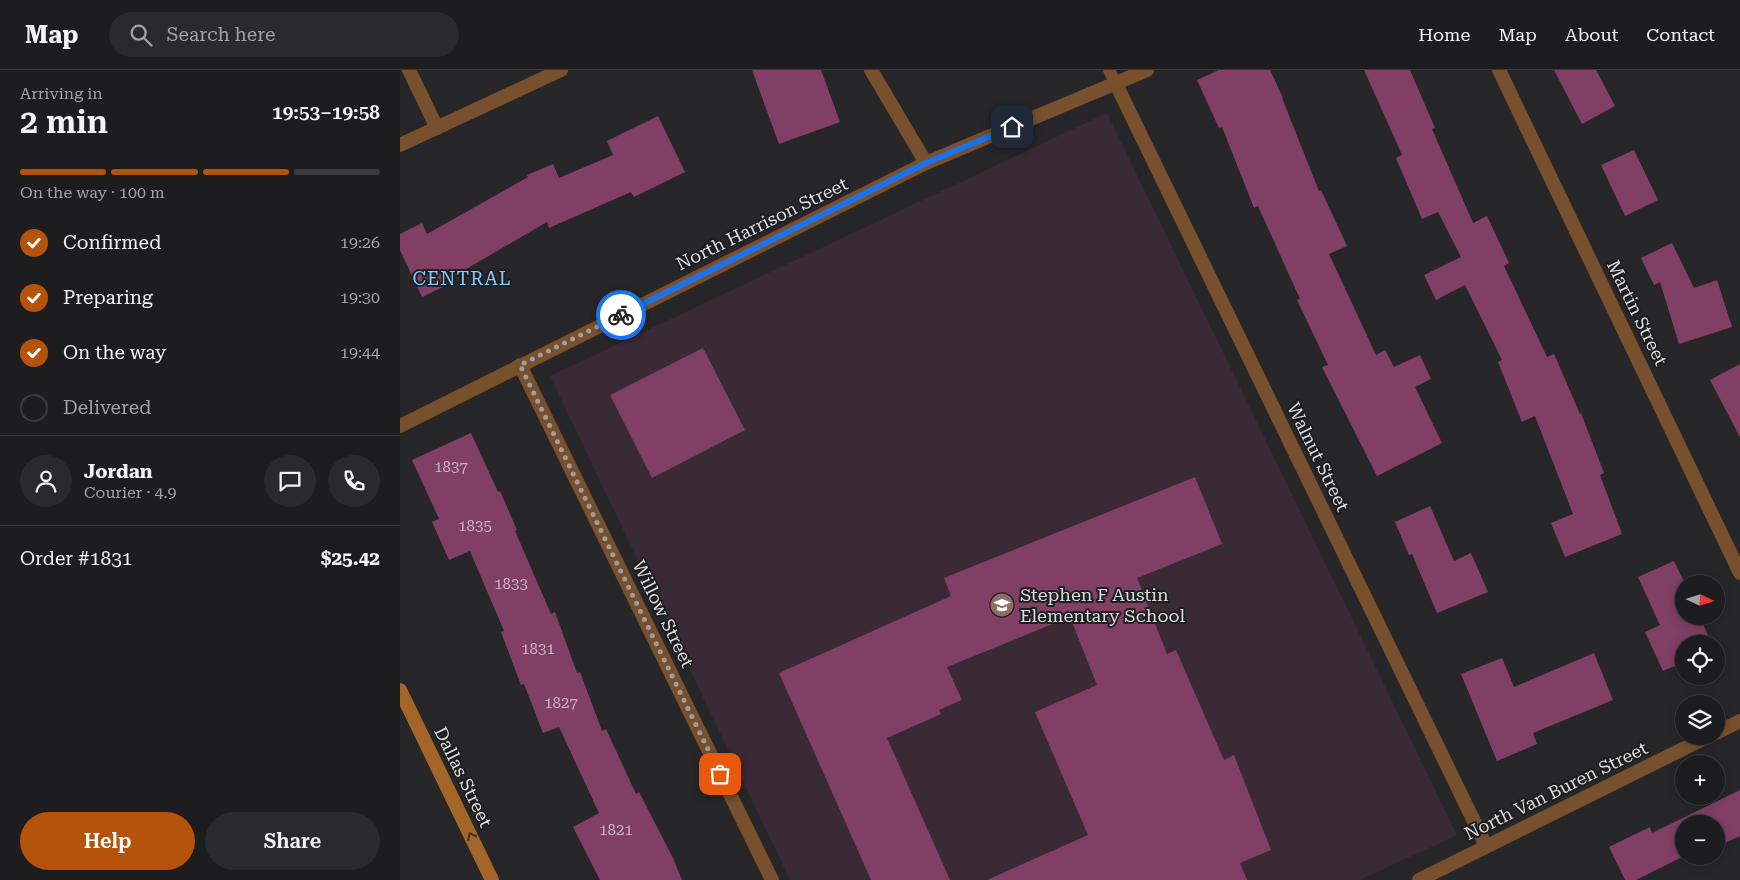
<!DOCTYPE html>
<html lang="en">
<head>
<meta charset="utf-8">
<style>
	body { margin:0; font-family:"Roboto Serif",serif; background:#2a2a2d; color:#f1f3f6; height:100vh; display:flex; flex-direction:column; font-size:19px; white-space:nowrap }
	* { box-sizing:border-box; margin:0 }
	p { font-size:16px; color:#a0a2a5 }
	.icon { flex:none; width:28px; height:28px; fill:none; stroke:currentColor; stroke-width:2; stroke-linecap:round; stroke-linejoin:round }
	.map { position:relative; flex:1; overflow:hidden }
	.details { display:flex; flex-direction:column; background:#1d1d20; width:400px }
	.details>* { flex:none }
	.needle { width:32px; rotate:94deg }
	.fabs { position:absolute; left:1275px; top:505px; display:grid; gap:10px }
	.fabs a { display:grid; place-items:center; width:50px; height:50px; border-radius:50%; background:#1d1d20; box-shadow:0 2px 12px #0003,0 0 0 1px #3b3b3e; font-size:25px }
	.pin { position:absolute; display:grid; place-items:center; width:42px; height:42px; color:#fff; margin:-21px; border-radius:10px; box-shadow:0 2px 8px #0006 }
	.courier { position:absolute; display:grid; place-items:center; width:50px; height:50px; margin:-25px; border:4px solid #1a73e8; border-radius:50%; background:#fff; color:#222; box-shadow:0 1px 6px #0007 }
	.overview em { font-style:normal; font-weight:600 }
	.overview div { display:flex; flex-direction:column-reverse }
	.overview { display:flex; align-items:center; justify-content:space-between; height:85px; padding:0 20px }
	h1 { font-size:32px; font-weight:600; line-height:38px }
	.bar { display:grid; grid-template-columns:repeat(4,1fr); gap:8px 5px; align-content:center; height:60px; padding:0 20px }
	.bar i { height:6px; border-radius:4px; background:#3b3b3e }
	.bar .current { background:#b45309 }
	.bar p { grid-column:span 4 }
	.line { display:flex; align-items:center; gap:12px; padding:0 20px; border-top:1px solid #3b3b3e }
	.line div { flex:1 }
	.round { display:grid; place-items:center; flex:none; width:52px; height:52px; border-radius:26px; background:#2a2a2d }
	ol { padding:0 20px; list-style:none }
	li { display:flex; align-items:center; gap:15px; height:55px }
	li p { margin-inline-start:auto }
	li .icon { padding:5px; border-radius:50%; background:#b45309; color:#fff; stroke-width:4 }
	li:last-child { color:#a0a2a5 }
	li i { width:28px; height:28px; border:2px solid #3b3b3e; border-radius:50% }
	.cta { display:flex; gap:10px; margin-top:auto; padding:10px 20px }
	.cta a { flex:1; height:58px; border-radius:30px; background:#b45309; color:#fff; font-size:20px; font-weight:600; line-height:58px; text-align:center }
	.cta a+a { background:#2a2a2d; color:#f1f3f6 }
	header { display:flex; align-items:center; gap:30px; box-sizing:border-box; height:70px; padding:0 25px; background:#1d1d20; border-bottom:1px solid #3b3b3e }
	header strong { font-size:24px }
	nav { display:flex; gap:28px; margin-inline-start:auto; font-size:18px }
	.search { width:350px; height:45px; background:#2a2a2d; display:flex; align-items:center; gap:12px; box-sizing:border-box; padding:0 18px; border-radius:28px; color:#a0a2a5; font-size:19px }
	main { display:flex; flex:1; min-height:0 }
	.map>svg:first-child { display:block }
	.education { fill:#392a36 }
	.building { fill:#813f65 }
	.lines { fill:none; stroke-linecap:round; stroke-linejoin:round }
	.service { stroke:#78502d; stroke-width:12 }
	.minor { stroke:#78502d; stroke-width:14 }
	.tertiary { stroke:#78502d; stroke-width:14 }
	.secondary { stroke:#a46627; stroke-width:14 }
	.oneway { stroke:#3f3022 }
	.done { stroke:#9e9ea0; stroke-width:5; stroke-dasharray:0 9 }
	.route { stroke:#1a73e8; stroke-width:6 }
	.labels { text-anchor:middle; stroke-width:4; stroke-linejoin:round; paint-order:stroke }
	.number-label { font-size:15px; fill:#c7b6c1 }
	.street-label { font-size:18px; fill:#dedee0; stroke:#1d1e20 }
	.poi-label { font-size:18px; fill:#dedee0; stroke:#1d1e20; text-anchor:start }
	.neighbourhood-label { font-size:19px; letter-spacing:1px; fill:#86c8fc; stroke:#1d1e20 }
</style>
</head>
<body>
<header>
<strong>Map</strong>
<div class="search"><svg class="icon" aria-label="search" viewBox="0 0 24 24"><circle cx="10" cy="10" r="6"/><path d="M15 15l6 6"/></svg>Search here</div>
<nav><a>Home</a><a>Map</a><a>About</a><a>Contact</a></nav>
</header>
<main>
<section class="details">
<div class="overview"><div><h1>2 min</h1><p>Arriving in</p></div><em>19:53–19:58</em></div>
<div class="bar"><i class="current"></i><i class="current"></i><i class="current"></i><i></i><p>On the way · 100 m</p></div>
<ol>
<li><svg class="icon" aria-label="check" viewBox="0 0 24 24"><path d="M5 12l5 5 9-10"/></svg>Confirmed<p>19:26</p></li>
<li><svg class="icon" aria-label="check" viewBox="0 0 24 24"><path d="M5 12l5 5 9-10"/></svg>Preparing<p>19:30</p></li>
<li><svg class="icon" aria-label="check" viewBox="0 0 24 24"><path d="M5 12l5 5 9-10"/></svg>On the way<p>19:44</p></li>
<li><i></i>Delivered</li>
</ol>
<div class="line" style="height:90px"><a class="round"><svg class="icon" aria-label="person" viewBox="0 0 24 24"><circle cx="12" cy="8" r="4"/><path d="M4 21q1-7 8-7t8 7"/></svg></a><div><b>Jordan</b><p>Courier · 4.9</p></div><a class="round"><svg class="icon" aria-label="chat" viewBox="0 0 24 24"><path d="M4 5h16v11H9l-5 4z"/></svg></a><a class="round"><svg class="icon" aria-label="phone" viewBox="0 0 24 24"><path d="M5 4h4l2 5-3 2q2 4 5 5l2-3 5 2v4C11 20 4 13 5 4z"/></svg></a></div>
<div class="line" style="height:65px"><div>Order #1831</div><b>$25.42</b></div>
<div class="cta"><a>Help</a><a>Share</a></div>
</section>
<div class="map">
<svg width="1340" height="810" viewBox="0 0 1340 810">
	<rect width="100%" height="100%" fill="#27272a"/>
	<!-- education -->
	<polygon class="education" points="707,43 1057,765 960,810 390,810 150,306"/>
	<!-- building -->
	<g class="building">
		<polygon points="352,0 421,0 440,52 379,74"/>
		<polygon points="819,0 870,0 883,28 882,28 919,121 921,120 947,176 929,184 976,285 985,280 994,297 1020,285 1031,309 1015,317 1042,373 977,406 922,297 928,295 897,230 900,229 858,136 854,138 822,57 819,58 797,10"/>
		<polygon points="964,0 1010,0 1035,58 1032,59 1073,153 1087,146 1109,193 1104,196 1147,287 1154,284 1180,344 1181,343 1204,403 1200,405 1222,464 1165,487 1151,453 1173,444 1135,346 1122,352 1098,292 1102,290 1065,215 1036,230 1024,205 1061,187 1038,142 1022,149 996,88 1002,85"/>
		<polygon points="1154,0 1196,0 1215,36 1182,54"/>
		<polygon points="258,46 285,102 234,127 231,122 149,158 147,152 49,209 51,213 22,227 0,180 0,164 22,153 27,164 128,107 127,105 153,94 159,108 213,85 207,71"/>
		<polygon points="1234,80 1258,130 1225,146 1201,95"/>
		<polygon points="1272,173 1294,218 1317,210 1332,257 1279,274 1260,212 1254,215 1241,188"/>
		<polygon points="303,278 345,360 252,408 210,325"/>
		<polygon points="1340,294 1340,367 1310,310"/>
		<polygon points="71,363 98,422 100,421 117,460 115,461 151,544 155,542 177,603 180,602 202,661 206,659 236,724 239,722 273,788 282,810 200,810 173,757 199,743 159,657 143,663 124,614 121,615 101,562 104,561 70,481 49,490 32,452 39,449 12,390"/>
		<polygon points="795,407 822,474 737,508 767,584 776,580 824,690 834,685 871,780 840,793 847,810 587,810 688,765 635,642 697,615 670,547 547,597 562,630 539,640 541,644 487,668 550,810 471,810 379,603 551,526 544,508"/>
		<polygon points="1030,436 1054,491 1071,483 1088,522 1037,543 1012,484 1009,485 995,452"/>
		<polygon points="1274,491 1285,514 1284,546 1299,546 1312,574 1284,574 1284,592 1263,601 1245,562 1260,555 1238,507"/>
		<polygon points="1194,583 1213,630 1133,663 1137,674 1097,691 1061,604 1102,588 1114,617"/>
		<polygon points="1340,720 1340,766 1316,777 1316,754 1284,754 1284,786 1236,810 1225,810 1209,777 1250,757 1252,763"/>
	</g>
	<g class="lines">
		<!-- service -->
		<polyline class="service" points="709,0 716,14"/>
		<!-- minor -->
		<g class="minor">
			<polyline points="9,0 37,58"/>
			<polyline points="471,0 526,93"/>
			<polyline points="1099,0 1340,503"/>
			<polyline points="716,14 1086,776"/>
			<polyline points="0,75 161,0"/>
			<polyline points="120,295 372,810"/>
			<polyline points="0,356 526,93 747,0"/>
		</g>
		<!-- tertiary -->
		<g class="tertiary">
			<polyline points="1316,663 1340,651"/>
			<polyline points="1019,810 1309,666"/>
		</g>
		<!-- secondary -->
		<polyline class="secondary" points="0,620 92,810"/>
	</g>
	<!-- one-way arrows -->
	<defs><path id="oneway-chevron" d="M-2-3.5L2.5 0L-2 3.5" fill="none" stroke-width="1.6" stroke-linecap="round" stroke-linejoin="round" transform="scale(1.25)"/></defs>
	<use class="oneway" href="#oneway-chevron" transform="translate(71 766) rotate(-116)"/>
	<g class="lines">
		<!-- done -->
		<polyline class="done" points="221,245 120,295 320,704"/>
		<!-- route -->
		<polyline class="route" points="221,245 526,93 612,57"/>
	</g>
	<!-- icons -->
	<defs>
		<symbol id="school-disc" viewBox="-11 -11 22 22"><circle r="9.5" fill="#8d6e63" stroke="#1d1e20"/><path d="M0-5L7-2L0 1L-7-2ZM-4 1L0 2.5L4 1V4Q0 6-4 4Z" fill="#fff"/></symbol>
	</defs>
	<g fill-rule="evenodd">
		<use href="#school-disc" x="588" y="521" width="28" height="28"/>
	</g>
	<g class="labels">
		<!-- number labels -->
		<g class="number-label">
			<text x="51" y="402">1837</text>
			<text x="75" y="461">1835</text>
			<text x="111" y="519">1833</text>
			<text x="138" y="584">1831</text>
			<text x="161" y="638">1827</text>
			<text x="216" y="765">1821</text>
		</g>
		<!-- street labels -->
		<g class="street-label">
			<text transform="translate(362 154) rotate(-26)" y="6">North Harrison Street</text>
			<text transform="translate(1237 243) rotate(64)" y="6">Martin Street</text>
			<text transform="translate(918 387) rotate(64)" y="6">Walnut Street</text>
			<text transform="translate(263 544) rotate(64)" y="6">Willow Street</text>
			<text transform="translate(63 707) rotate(64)" y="6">Dallas Street</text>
			<text transform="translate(1156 721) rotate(-26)" y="6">North Van Buren Street</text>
		</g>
		<!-- poi labels -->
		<g class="poi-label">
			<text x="620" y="531">Stephen F Austin<tspan x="620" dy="21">Elementary School</tspan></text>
		</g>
		<!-- neighbourhood labels -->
		<g class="neighbourhood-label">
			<text x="62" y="215">CENTRAL</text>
		</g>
	</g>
</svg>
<div class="fabs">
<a><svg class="needle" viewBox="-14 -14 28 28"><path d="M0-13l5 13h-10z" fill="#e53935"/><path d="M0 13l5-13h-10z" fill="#a0a2a5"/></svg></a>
<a><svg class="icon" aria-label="locate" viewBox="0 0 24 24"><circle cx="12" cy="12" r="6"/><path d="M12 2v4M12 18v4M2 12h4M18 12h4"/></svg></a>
<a><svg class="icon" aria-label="layers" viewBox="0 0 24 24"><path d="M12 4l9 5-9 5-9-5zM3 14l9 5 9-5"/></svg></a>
<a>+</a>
<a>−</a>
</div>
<div class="pin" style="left:320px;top:704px;background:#ea580c"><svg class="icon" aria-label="bag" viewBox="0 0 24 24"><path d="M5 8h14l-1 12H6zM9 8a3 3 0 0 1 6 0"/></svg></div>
<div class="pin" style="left:612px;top:57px;background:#1f2937"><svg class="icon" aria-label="home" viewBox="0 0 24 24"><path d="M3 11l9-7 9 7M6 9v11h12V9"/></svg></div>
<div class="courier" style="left:221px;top:245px"><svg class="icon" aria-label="bike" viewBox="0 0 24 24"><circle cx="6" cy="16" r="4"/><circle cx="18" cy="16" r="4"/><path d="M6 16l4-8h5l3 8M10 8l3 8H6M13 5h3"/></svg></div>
</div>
</main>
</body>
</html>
